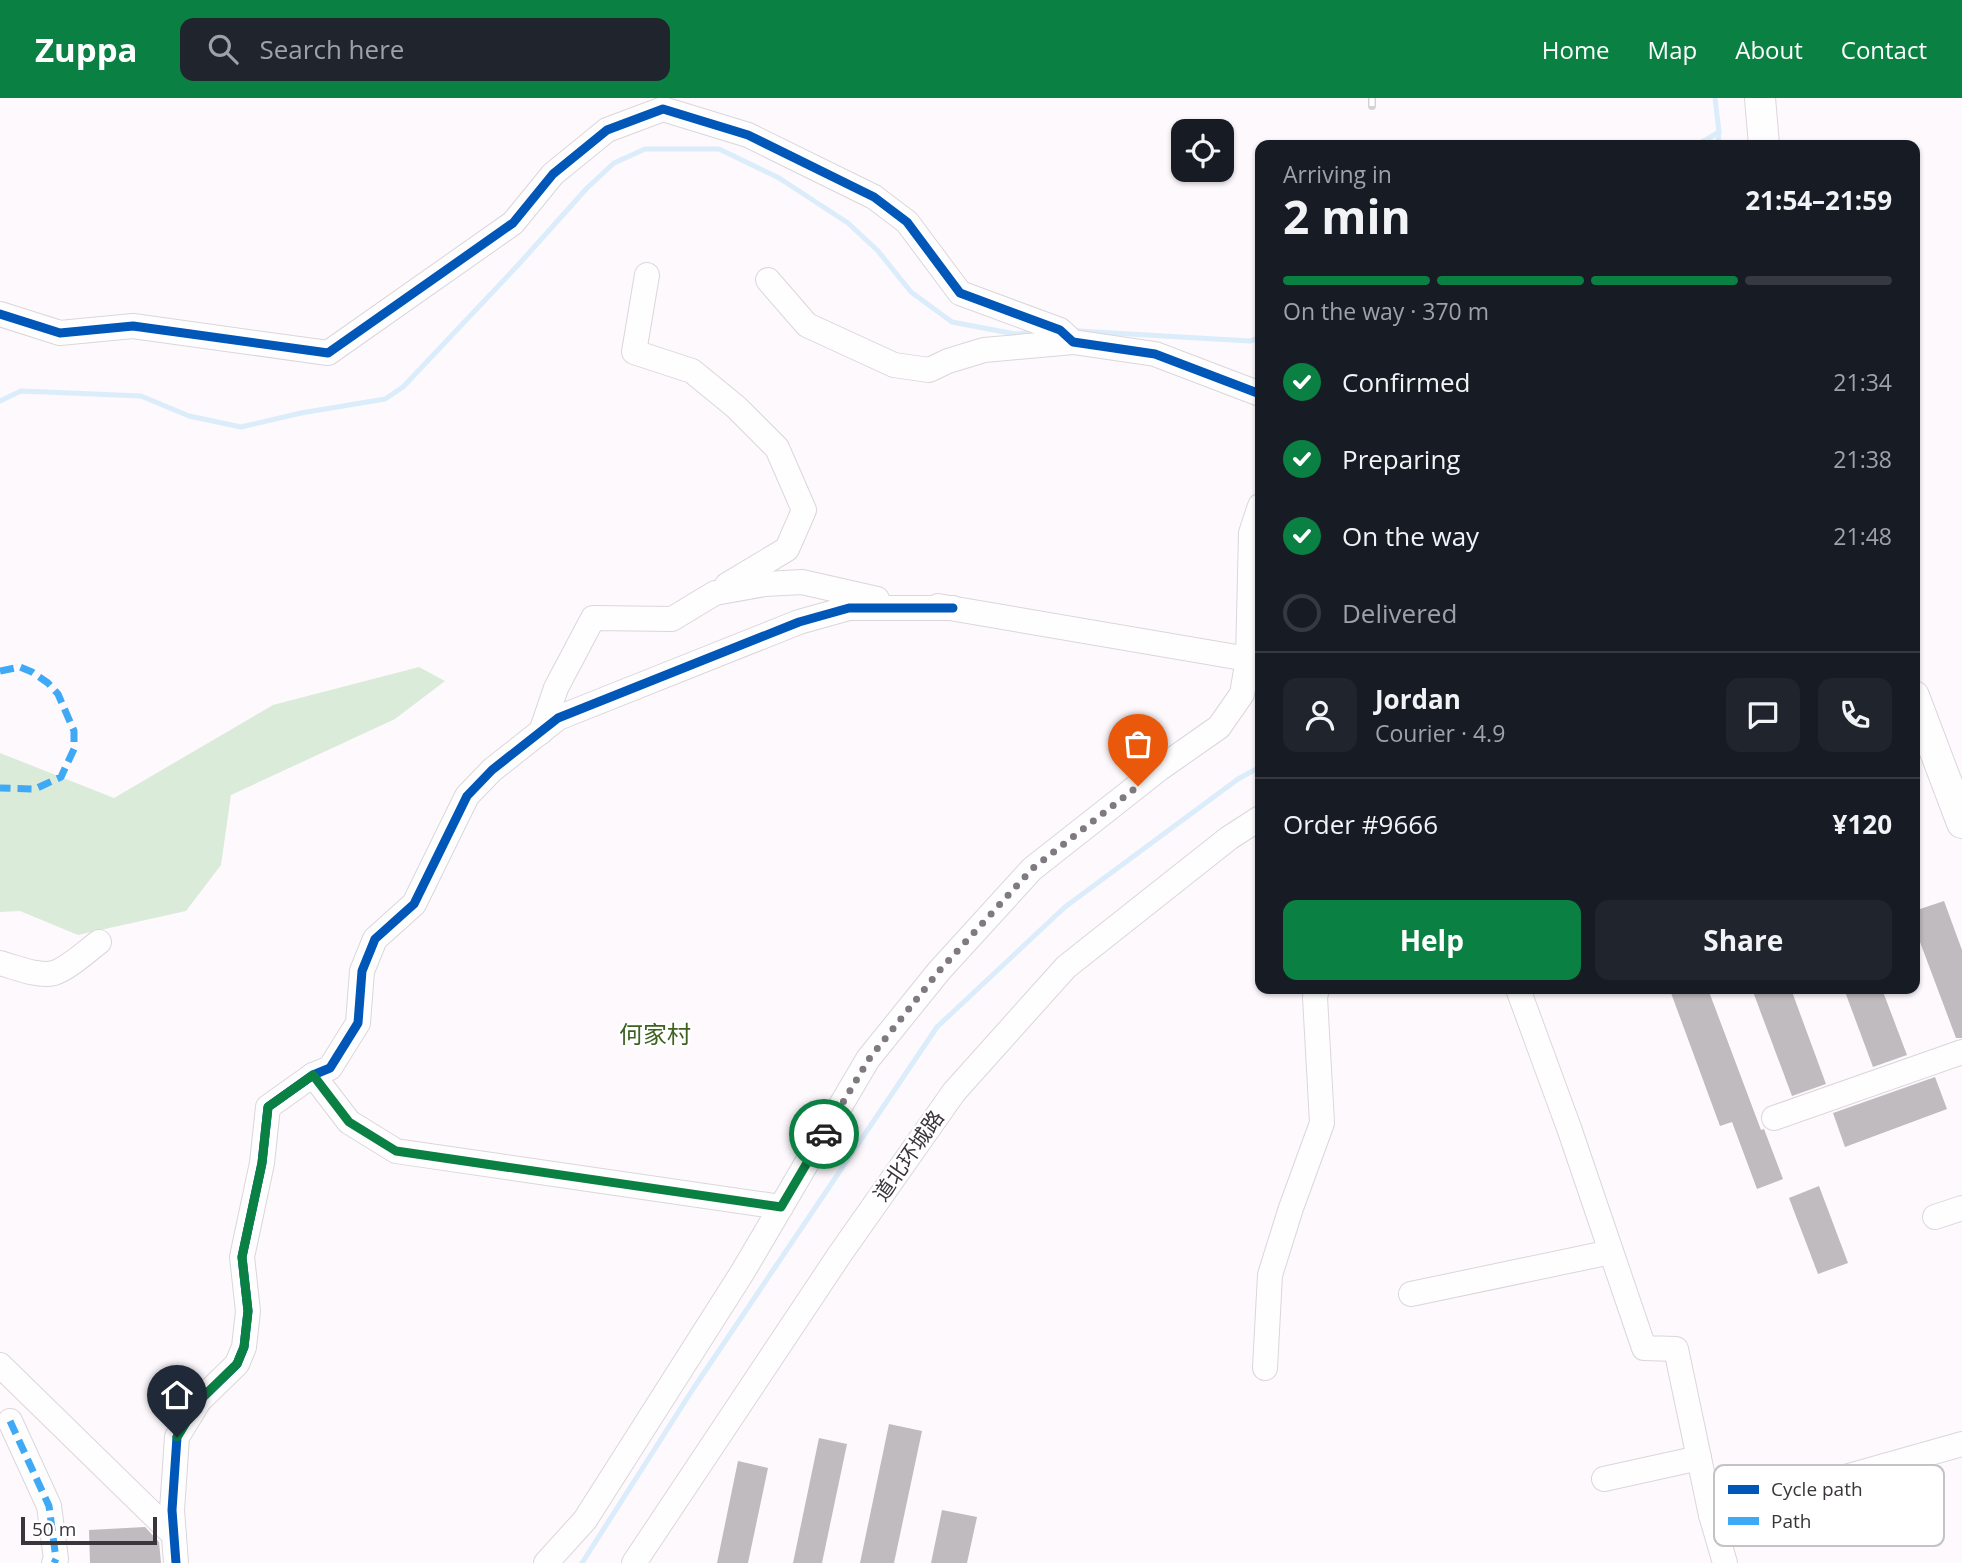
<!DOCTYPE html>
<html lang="en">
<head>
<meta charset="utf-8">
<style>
	body { margin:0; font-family:"Open Sans","Noto Sans SC",sans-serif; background:#20242c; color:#f1f3f6; height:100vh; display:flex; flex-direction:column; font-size:26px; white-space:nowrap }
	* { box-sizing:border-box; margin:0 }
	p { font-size:23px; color:#9ea1a6 }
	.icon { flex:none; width:38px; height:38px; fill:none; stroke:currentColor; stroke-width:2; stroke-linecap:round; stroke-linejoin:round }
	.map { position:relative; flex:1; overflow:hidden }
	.side { position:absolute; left:1255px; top:42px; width:665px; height:854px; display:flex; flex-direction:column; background:#171b24; border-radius:14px; box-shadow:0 2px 5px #0004 }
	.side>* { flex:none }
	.buttons { position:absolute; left:1171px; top:21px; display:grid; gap:14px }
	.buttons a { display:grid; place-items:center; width:63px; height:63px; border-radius:14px; background:#171b24; box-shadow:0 2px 5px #0004; font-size:35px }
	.scale { position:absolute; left:21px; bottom:18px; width:136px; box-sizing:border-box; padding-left:7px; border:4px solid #3a353b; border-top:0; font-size:19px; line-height:24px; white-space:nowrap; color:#3a353b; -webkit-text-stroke:5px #fff; paint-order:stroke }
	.pin { position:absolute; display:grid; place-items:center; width:60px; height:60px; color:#fff; margin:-72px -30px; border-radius:50% 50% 50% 0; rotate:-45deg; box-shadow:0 0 7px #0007 }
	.pin .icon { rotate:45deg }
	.courier { position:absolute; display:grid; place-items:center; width:70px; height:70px; margin:-35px; border:5px solid #0b8043; border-radius:50%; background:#fff; color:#222; box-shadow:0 2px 9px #0007 }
	.overview em { font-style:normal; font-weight:700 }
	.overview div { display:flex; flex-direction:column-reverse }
	.overview { display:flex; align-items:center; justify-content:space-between; height:119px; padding:0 28px }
	h1 { font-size:46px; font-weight:700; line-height:52px }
	.bar { display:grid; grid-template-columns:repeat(4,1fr); gap:10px 7px; align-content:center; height:84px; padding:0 28px }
	.bar i { height:9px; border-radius:5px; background:#363941 }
	.bar .selected { background:#0b8043 }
	.bar p { grid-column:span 4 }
	.line { display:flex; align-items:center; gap:18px; padding:0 28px; border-top:2px solid #363941 }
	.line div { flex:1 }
	.round { display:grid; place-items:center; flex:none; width:74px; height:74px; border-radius:14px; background:#20242c }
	ol { padding:0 28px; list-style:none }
	li { display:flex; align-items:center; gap:21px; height:77px }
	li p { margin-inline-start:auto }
	li .icon { padding:7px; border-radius:50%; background:#0b8043; color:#fff; stroke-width:4 }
	li:last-child { color:#9ea1a6 }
	li i { width:38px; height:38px; border:4px solid #363941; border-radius:50% }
	.button { display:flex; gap:14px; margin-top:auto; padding:14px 28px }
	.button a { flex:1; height:80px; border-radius:14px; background:#0b8043; color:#fff; font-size:28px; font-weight:700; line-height:80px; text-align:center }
	.button a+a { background:#20242c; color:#f1f3f6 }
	header { display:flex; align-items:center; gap:42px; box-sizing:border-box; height:98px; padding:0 35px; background:#0b8043; color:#fff }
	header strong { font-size:33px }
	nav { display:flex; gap:38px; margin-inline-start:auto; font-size:24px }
	.search { width:490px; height:63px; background:#20242c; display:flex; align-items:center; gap:18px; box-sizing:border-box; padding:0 24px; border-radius:14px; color:#9ea1a6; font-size:26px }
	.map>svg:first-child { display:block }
	.green { fill:#daecd9 }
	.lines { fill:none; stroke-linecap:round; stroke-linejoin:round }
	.stream { stroke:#dbecfa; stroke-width:5 }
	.building { fill:#bfbbbf }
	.minor-casing { stroke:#dbd6db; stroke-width:26 }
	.major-casing { stroke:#dbd6db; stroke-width:32 }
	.minor { stroke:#fffeff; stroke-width:24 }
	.major { stroke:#fffeff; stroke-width:30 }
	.rail-casing { stroke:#d4d3d4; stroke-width:8 }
	.rail { stroke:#fff; stroke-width:5; stroke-dasharray:16; stroke-linecap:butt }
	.quiet { stroke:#3fa9f5; stroke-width:7; stroke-dasharray:14 7; stroke-linecap:butt }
	.cycleway-casing { stroke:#fff; stroke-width:13 }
	.cycleway { stroke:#0057b8; stroke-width:9 }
	.done { stroke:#7e7a7f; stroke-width:7; stroke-dasharray:0 12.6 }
	.route { stroke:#0b8043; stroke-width:9 }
	.labels { text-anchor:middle; stroke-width:5; stroke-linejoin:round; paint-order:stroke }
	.street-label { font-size:21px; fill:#3a353b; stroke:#fff }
	.quarter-label { font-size:24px; fill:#3f6223; stroke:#fff }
	.key { fill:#fff; stroke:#c4c2c4; stroke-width:2 }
	.key-label { font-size:19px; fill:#3a353b }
</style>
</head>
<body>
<header>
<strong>Zuppa</strong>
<div class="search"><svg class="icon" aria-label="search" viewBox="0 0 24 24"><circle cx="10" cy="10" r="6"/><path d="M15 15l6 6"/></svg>Search here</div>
<nav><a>Home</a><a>Map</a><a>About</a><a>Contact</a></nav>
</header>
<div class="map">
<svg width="1962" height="1465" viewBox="0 0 1962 1465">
	<rect width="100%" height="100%" fill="#fdf9fd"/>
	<!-- green -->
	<polygon class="green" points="419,569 445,583 395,621 231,697 221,767 186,813 78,837 20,813 0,814 0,655 114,700 273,607"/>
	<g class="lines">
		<!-- stream -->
		<g class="stream">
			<polyline points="1715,0 1719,34 1718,47"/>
			<polyline points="1697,47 1719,34"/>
			<polyline points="1078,233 1250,243 1260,240"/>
			<polyline points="0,303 21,293 141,298 189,318 241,329 301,315 385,301 403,289 519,166 587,90 614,65 645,51 719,51 779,80 848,125 878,153 911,194 952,224 1015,236 1036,234"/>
			<polyline points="582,1465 693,1291 937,929 1065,809 1238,681 1260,669"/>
		</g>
	</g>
	<!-- building -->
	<g class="building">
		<polygon points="1944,803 1962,852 1962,940 1956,940 1914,828 1914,813"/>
		<polygon points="1682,891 1708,891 1761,1032 1764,1031 1783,1081 1757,1091 1732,1024 1720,1028 1671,895"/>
		<polygon points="1752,891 1791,891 1826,986 1792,998"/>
		<polygon points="1844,891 1882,891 1907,957 1873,969"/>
		<polygon points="1935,979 1947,1011 1845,1049 1833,1015"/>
		<polygon points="1819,1088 1848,1165 1818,1176 1789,1100"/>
		<polygon points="889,1326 922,1333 894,1465 860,1465"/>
		<polygon points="819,1340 847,1346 822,1465 793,1465"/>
		<polygon points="738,1363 768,1370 748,1465 717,1465"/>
		<polygon points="942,1412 977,1419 967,1465 931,1465"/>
		<polygon points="145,1429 159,1444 161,1465 90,1465 89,1432"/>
	</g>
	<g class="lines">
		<defs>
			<g id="minor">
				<polyline points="647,177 634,254 692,273 736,309 777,350 804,412 787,451 727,487"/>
				<polyline points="768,182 807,227 894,267 929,272 948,263 984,252 1073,244"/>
				<polyline points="0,216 60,235 133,228 328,255 513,125 553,76 607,32 663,11 748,37 874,99 907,124 960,195 1060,232 1073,244 1155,256 1260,296"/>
				<polyline points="938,508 1248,561"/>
				<polyline points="541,634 556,590 593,520 672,521 715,495 765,486 802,484 877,501"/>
				<path d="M 0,865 C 15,869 37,879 54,875 C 69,870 87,853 99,844"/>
				<polyline points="1518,891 1569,1030 1644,1250 1676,1251 1711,1417 1725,1465"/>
				<polyline points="313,977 349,1024 396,1053 781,1109"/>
				<polyline points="1774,1020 1962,954"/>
				<polyline points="1935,1119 1962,1110"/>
				<polyline points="1411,1196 1611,1154"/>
				<polyline points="0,1267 174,1437"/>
				<polyline points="1265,1270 1270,1177 1291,1110 1322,1025 1315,899 1317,891"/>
				<polyline points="10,1323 49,1408 56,1461 54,1465"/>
				<polyline points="1604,1381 1699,1360"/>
				<polyline points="1711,1417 1962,1346"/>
				<polyline points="176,1465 172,1412 177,1339 199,1303 237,1266 244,1249 248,1213 242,1159 262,1065 268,1009 313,977 330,970 358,925 362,873 375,841 414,806 467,698 492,672 558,620 799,524 849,510 953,510"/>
				<polyline points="546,1465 585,1422 742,1175 868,961 939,873 1032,771 1159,671 1219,629 1242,596 1248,561 1251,435 1260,408"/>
				<polyline points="634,1465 840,1156 954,994 1066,869 1229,740 1260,720"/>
			</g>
			<g id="major">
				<polyline points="1760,0 1764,47"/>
				<polyline points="1914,598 1962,725"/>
			</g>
		</defs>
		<!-- minor casing -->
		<use href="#minor" class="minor-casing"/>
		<!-- major casing -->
		<use href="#major" class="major-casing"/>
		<!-- minor -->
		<use href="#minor" class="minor"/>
		<!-- major -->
		<use href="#major" class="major"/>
		<defs>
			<polyline id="rail" points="1372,8 1372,0"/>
		</defs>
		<!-- rail casing -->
		<use href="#rail" class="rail-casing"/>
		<!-- rail -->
		<use href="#rail" class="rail"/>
		<!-- quiet -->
		<g class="quiet">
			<polyline points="0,573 20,569 32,574 48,585 58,596 74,633 74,651 61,679 35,691 0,690"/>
			<polyline points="10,1323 49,1408 56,1461 54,1465"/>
		</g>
		<defs>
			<g id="cycleway">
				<polyline points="0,216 60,235 133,228 328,255 513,125 553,76 607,32 663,11 748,37 874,99 907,124 960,195 1060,232 1073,244 1155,256 1260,296"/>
				<polyline points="176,1465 172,1412 177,1339 199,1303 237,1266 244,1249 248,1213 242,1159 262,1065 268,1009 313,977 330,970 358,925 362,873 375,841 414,806 467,698 492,672 558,620 799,524 849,510 953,510"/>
			</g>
		</defs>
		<!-- cycleway casing -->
		<use href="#cycleway" class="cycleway-casing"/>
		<!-- cycleway -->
		<use href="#cycleway" class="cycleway"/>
	</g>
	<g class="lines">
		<!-- done -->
		<polyline class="done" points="824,1036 869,961 939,873 1032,771 1138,688"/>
		<!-- route -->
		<polyline class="route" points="177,1339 199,1303 237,1266 244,1249 248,1213 242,1159 262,1065 268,1009 313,977 349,1024 396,1053 781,1109 824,1036"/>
	</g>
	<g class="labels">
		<!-- street labels -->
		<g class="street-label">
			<text transform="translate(909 1058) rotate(-55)" y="7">道北环城路</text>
		</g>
		<!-- quarter labels -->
		<g class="quarter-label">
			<text x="655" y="945">何家村</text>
		</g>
	</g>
	<!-- legend -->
	<rect x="1714" y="1367" width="230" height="81" rx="10" class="key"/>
	<rect x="1728" y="1387" width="31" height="9" fill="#0057b8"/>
	<rect x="1728" y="1419" width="31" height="8" fill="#3fa9f5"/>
	<g class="key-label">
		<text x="1771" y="1398">Cycle path</text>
		<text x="1771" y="1430">Path</text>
	</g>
</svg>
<div class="buttons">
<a><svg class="icon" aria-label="locate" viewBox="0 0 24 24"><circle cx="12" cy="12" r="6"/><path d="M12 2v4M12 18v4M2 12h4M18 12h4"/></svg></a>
</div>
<div class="scale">50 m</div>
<div class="pin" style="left:1138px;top:688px;background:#ea580c"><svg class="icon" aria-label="bag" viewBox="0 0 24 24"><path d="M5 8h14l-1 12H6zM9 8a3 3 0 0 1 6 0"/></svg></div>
<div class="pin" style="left:177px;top:1339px;background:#1f2937"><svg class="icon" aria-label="home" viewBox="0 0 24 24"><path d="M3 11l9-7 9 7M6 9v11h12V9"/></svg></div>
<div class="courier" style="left:824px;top:1036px"><svg class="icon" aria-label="car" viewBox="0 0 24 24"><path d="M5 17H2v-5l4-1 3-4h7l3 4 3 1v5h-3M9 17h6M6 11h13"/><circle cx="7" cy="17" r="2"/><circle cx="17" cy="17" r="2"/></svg></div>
<section class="side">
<div class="overview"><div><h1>2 min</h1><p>Arriving in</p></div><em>21:54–21:59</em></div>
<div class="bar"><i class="selected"></i><i class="selected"></i><i class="selected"></i><i></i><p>On the way · 370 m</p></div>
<ol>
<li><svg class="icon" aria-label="check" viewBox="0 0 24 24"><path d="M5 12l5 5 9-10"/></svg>Confirmed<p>21:34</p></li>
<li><svg class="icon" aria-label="check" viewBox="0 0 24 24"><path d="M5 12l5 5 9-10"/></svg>Preparing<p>21:38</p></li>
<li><svg class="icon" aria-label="check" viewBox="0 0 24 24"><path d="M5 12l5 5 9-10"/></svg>On the way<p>21:48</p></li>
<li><i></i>Delivered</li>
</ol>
<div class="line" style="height:126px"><a class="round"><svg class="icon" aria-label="person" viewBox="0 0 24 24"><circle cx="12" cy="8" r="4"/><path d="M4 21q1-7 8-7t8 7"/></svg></a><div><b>Jordan</b><p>Courier · 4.9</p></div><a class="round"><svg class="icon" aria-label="chat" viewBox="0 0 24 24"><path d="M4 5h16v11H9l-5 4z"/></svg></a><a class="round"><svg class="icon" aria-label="phone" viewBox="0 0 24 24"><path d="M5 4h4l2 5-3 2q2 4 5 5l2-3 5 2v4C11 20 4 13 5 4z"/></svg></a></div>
<div class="line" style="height:91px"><div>Order #9666</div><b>¥120</b></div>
<div class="button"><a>Help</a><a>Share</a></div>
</section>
</div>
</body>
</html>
